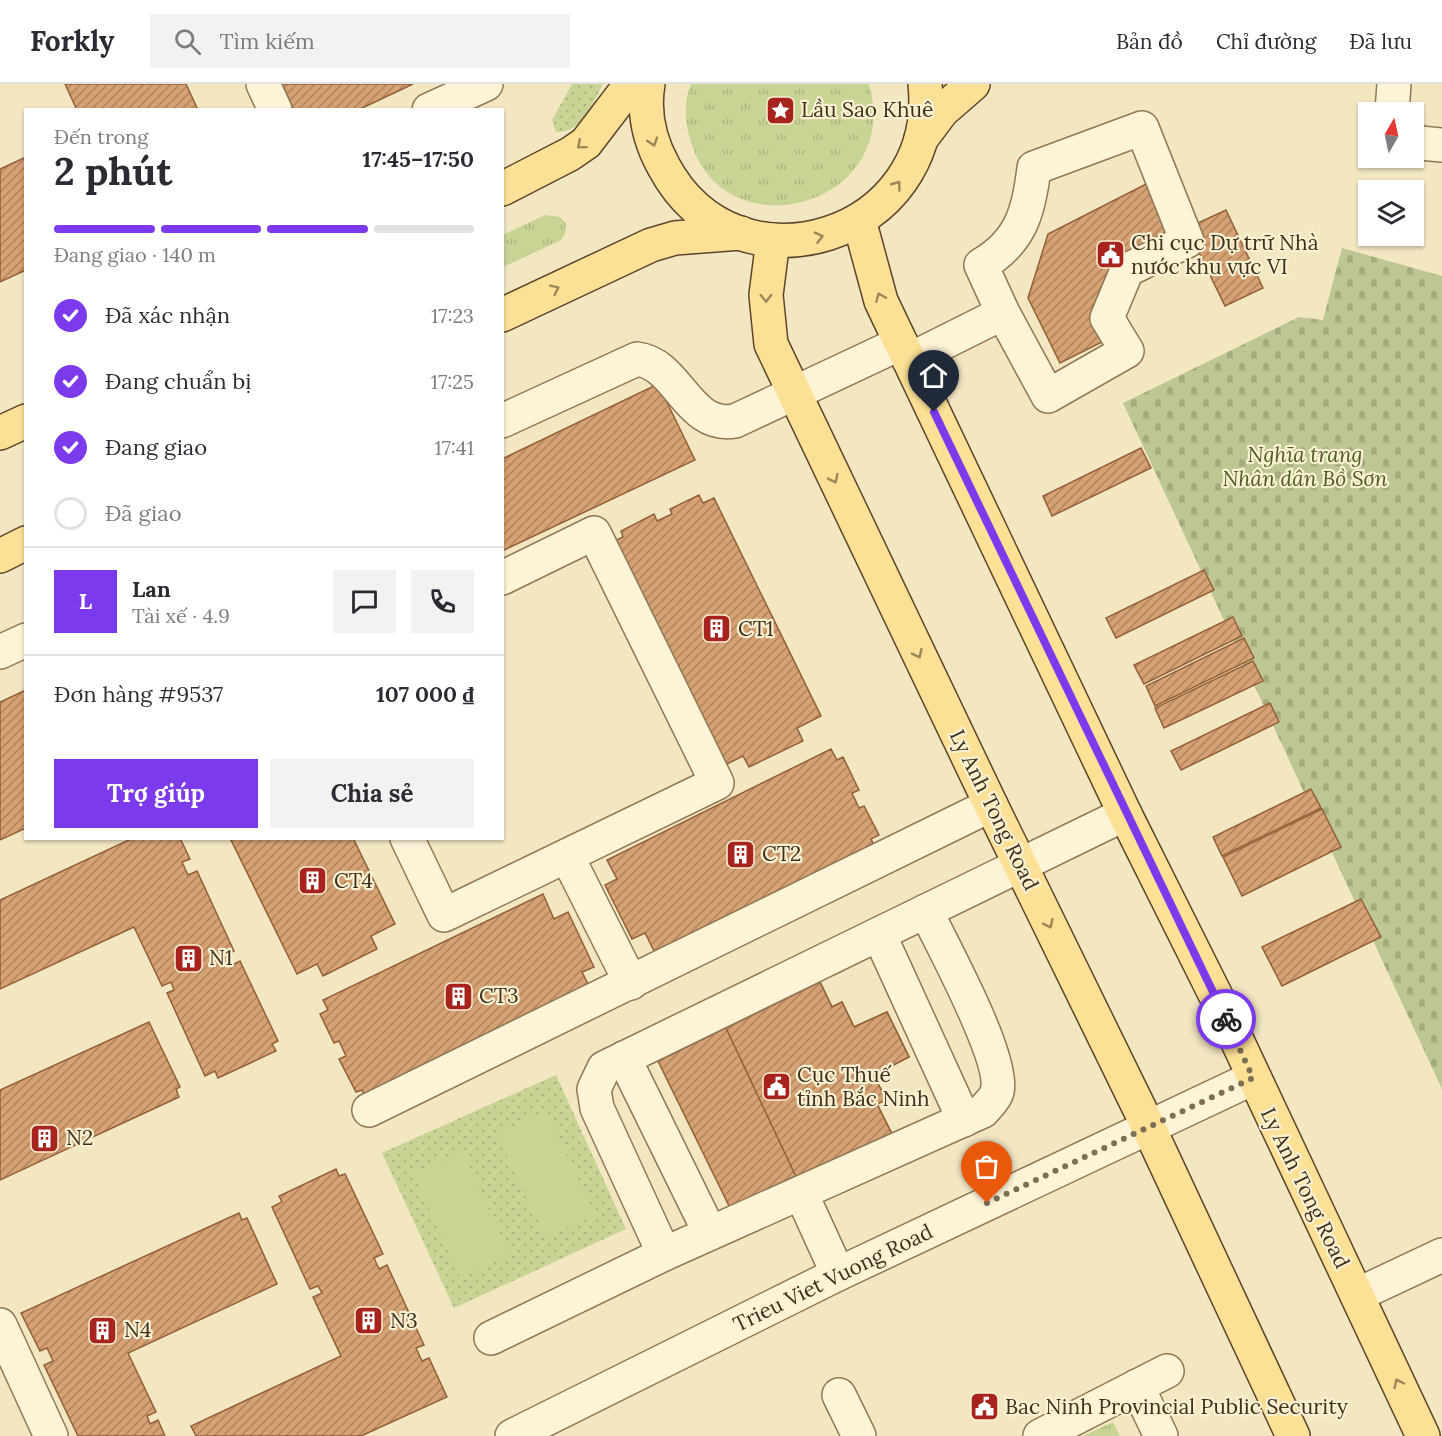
<!DOCTYPE html>
<html lang="vi">
<head>
<meta charset="utf-8">
<style>
	body { margin:0; font-family:Lora,serif; background:#f2f2f3; color:#2b2b33; height:100vh; display:flex; flex-direction:column; font-size:22px; white-space:nowrap }
	* { box-sizing:border-box; margin:0 }
	p { font-size:20px; color:#7c7c81 }
	.icon { flex:none; width:33px; height:33px; fill:none; stroke:currentColor; stroke-width:2; stroke-linecap:round; stroke-linejoin:round }
	.map { position:relative; flex:1; overflow:hidden }
	.details { position:absolute; left:24px; top:24px; width:480px; height:732px; display:flex; flex-direction:column; background:#fff; border-radius:0px; box-shadow:0 2px 4px #0004 }
	.details>* { flex:none }
	.needle { width:39px; rotate:9deg }
	.controls { position:absolute; left:1358px; top:18px; display:grid; gap:12px }
	.controls a { display:grid; place-items:center; width:66px; height:66px; border-radius:0px; background:#fff; box-shadow:0 2px 4px #0004; font-size:30px }
	.pin { position:absolute; display:grid; place-items:center; width:51px; height:51px; color:#fff; margin:-62px -26px; border-radius:50% 50% 50% 0; rotate:-45deg; box-shadow:0 0 6px #0007 }
	.pin .icon { rotate:45deg }
	.courier { position:absolute; display:grid; place-items:center; width:60px; height:60px; margin:-30px; border:4px solid #7c3aed; border-radius:50%; background:#fff; color:#222; box-shadow:0 2px 8px #0007 }
	.head em { font-style:normal; font-weight:700 }
	.head div { display:flex; flex-direction:column-reverse }
	.head { display:flex; align-items:center; justify-content:space-between; height:102px; padding:0 30px }
	h1 { font-size:39px; font-weight:700; line-height:45px }
	.bar { display:grid; grid-template-columns:repeat(4,1fr); gap:9px 6px; align-content:center; height:72px; padding:0 30px }
	.bar i { height:8px; border-radius:4px; background:#e1e1e2 }
	.bar .selected { background:#7c3aed }
	.bar p { grid-column:span 4 }
	.line { display:flex; align-items:center; gap:15px; padding:0 30px; border-top:2px solid #e1e1e2 }
	.line div { flex:1 }
	.round { display:grid; place-items:center; flex:none; width:63px; height:63px; border-radius:0px; background:#f2f2f3 }
	ol { padding:0 30px; list-style:none }
	li { display:flex; align-items:center; gap:18px; height:66px }
	li p { margin-inline-start:auto }
	li .icon { padding:6px; border-radius:50%; background:#7c3aed; color:#fff; stroke-width:4 }
	li:last-child { color:#7c7c81 }
	li i { width:33px; height:33px; border:3px solid #e1e1e2; border-radius:50% }
	.button { display:flex; gap:12px; margin-top:auto; padding:12px 30px }
	.button a { flex:1; height:69px; border-radius:0px; background:#7c3aed; color:#fff; font-size:24px; font-weight:700; line-height:69px; text-align:center }
	.button a+a { background:#f2f2f3; color:#2b2b33 }
	header { display:flex; align-items:center; gap:36px; box-sizing:border-box; height:84px; padding:0 30px; background:#fff; border-bottom:2px solid #e1e1e2 }
	header strong { font-size:28px }
	nav { display:flex; gap:33px; margin-inline-start:auto; font-size:21px }
	.search { width:420px; height:54px; background:#f2f2f3; display:flex; align-items:center; gap:15px; box-sizing:border-box; padding:0 21px; border-radius:0px; color:#7c7c81; font-size:22px }
	.map>svg:first-child { display:block }
	.grass { fill:url(#grass-tufts) }
	.cemetery { fill:url(#cemetery-stones) }
	.park { fill:url(#park-dots) }
	.garden { fill:#c9d394 }
	.building { fill:url(#building-hatch); stroke:#926039; stroke-width:1.5 }
	.lines { fill:none; stroke-linecap:round; stroke-linejoin:round }
	.minor-casing { stroke:#907856; stroke-width:36 }
	.major-casing { stroke:#5d452b; stroke-width:36 }
	.minor { stroke:#fdf3d6; stroke-width:33 }
	.major { stroke:#fbe095; stroke-width:33 }
	.oneway { stroke:#9c8758 }
	.done { stroke:#7d6f56; stroke-width:6; stroke-dasharray:0 10.8 }
	.route { stroke:#7c3aed; stroke-width:8 }
	.labels { text-anchor:middle; stroke-width:4.5; stroke-linejoin:round; paint-order:stroke }
	.poi-label { font-size:21px; fill:#3e2e1c; stroke:#faf0d2; text-anchor:start }
	.park-label { font-size:21px; font-style:italic; fill:#4b5d20; stroke:#faf0d2 }
	.street-label { font-size:21px; fill:#3e2e1c; stroke:#faf0d2 }
</style>
</head>
<body>
<header>
<strong>Forkly</strong>
<div class="search"><svg class="icon" aria-label="search" viewBox="0 0 24 24"><circle cx="10" cy="10" r="6"/><path d="M15 15l6 6"/></svg>Tìm kiếm</div>
<nav><a>Bản đồ</a><a>Chỉ đường</a><a>Đã lưu</a></nav>
</header>
<div class="map">
<svg width="1442" height="1352" viewBox="0 0 1442 1352">
	<defs>
		<pattern id="grass-tufts" width="24" height="20" patternUnits="userSpaceOnUse" patternTransform="scale(1.5)"><rect width="24" height="20" fill="#c9d394"/><path d="M3 7l-1-3M5 7V3M7 7l1-3M15 17l-1-3M17 17v-4M19 17l1-3" fill="none" stroke="#aeb57f"/></pattern>
		<pattern id="cemetery-stones" width="16" height="16" patternUnits="userSpaceOnUse" patternTransform="scale(1.5)"><rect width="16" height="16" fill="#bec794"/><path d="M2 7V4a2 2 0 0 1 4 0v3zM10 15v-3a2 2 0 0 1 4 0v3z" fill="#a4ab7f"/></pattern>
		<pattern id="park-dots" width="8" height="8" patternUnits="userSpaceOnUse" patternTransform="scale(1.5)"><rect width="8" height="8" fill="#c9d394"/><path d="M2 2h.1M6 6h.1" fill="none" stroke="#aeb57f" stroke-width="1.8" stroke-linecap="round"/></pattern>
		<pattern id="building-hatch" width="6" height="6" patternUnits="userSpaceOnUse" patternTransform="scale(1.5)"><rect width="6" height="6" fill="#d6a173"/><path d="M-1 1l2-2M0 6l6-6M5 7l2-2" fill="none" stroke="#af845e"/></pattern>
	</defs>
	<rect width="100%" height="100%" fill="#f3e7c2"/>
	<!-- grass -->
	<g class="grass">
		<path d="M 691,0 L 869,0 C 904,123 724,170 691,58 C 685,40 683,19 691,0 Z"/>
		<polygon points="545,131 560,133 566,139 565,150 561,156 503,183 503,151"/>
		<polygon points="1113,1338 1120,1352 1083,1352"/>
	</g>
	<!-- cemetery -->
	<polygon class="cemetery" points="1342,164 1442,192 1442,1005 1123,319 1299,233 1323,236"/>
	<!-- park -->
	<g class="park">
		<path d="M 572,0 L 603,0 C 593,19 582,49 556,48 L 552,36 Z"/>
		<polygon points="556,991 626,1145 454,1224 382,1069"/>
	</g>
	<!-- garden -->
	<g class="garden">
		<polygon points="547,1027 594,1131 545,1153 497,1049"/>
		<polygon points="462,1067 510,1171 460,1193 413,1089"/>
	</g>
	<!-- building -->
	<g class="building">
		<polygon points="65,0 186,0 198,26 77,26"/>
		<polygon points="282,0 413,0 358,26 294,26"/>
		<polygon points="26,73 26,186 0,198 0,85"/>
		<polygon points="1150,98 1175,148 1094,226 1108,255 1060,279 1028,214 1048,150"/>
		<polygon points="1226,126 1263,204 1225,222 1187,144"/>
		<polygon points="658,300 695,376 502,467 502,375"/>
		<polygon points="1141,364 1151,384 1052,432 1043,412"/>
		<polygon points="699,411 703,419 714,414 821,632 797,644 803,657 749,683 743,672 723,682 612,458 623,453 621,447 654,430 657,437 672,430 670,425"/>
		<polygon points="1204,486 1214,506 1116,554 1106,534"/>
		<polygon points="1233,533 1242,552 1144,600 1134,581"/>
		<polygon points="1244,554 1254,574 1155,622 1146,602"/>
		<polygon points="1253,577 1263,597 1164,644 1155,624"/>
		<polygon points="26,606 26,744 0,756 0,618"/>
		<polygon points="1270,619 1279,638 1181,686 1171,667"/>
		<polygon points="831,665 837,676 843,673 859,706 852,709 859,724 864,722 879,751 871,755 876,765 657,873 645,849 632,855 605,801 617,795 607,776"/>
		<polygon points="1311,705 1321,724 1222,772 1213,753"/>
		<polygon points="1322,725 1341,763 1242,812 1223,773"/>
		<polygon points="133,754 180,754 190,775 182,778 188,791 197,787 234,867 227,870 232,881 240,877 278,957 272,960 276,967 218,994 215,987 205,992 167,909 174,906 171,898 162,902 134,843 0,905 0,816"/>
		<polygon points="230,754 353,754 395,840 371,852 377,865 323,892 317,880 297,890"/>
		<polygon points="543,810 554,835 568,828 594,883 582,888 592,908 367,1017 362,1006 356,1008 339,975 346,972 339,957 334,959 320,930 328,926 323,916"/>
		<polygon points="1361,815 1381,853 1282,902 1262,863"/>
		<polygon points="820,898 832,923 842,918 854,943 887,928 909,973 874,991 886,1016 877,1020 892,1050 732,1128 658,977"/>
		<polygon points="820,898 832,923 842,918 854,943 887,928 909,973 874,991 886,1016 877,1020 892,1050 798,1097 726,944"/>
		<polygon points="149,938 180,1003 176,1005 179,1013 0,1096 0,1006"/>
		<polygon points="336,1085 339,1092 345,1090 383,1170 374,1174 379,1185 387,1181 424,1261 416,1264 422,1277 429,1274 447,1313 361,1352 196,1352 191,1342 341,1272 313,1213 322,1209 318,1202 310,1205 272,1123 282,1118 279,1112"/>
		<polygon points="239,1129 242,1136 247,1134 277,1200 128,1269 156,1328 147,1332 150,1340 158,1336 165,1352 78,1352 44,1281 53,1277 47,1264 40,1267 21,1229"/>
	</g>
	<g class="lines">
		<defs>
			<g id="minor">
				<polyline points="263,0 275,26"/>
				<polyline points="429,26 486,0"/>
				<polyline points="1392,28 1394,0"/>
				<polyline points="1413,55 1420,59 1442,61"/>
				<path d="M 909,276 L 1003,229 L 1048,312 L 1127,267 L 1107,234 L 1127,186 L 1187,157 L 1142,44 L 1034,84 C 1029,127 1021,158 981,181 L 1003,229"/>
				<path d="M 502,337 L 637,275 C 679,280 687,345 735,337 L 901,259"/>
				<polyline points="0,568 26,556"/>
				<polyline points="407,754 444,831 717,699 594,449 502,494"/>
				<polyline points="567,772 631,899"/>
				<polyline points="879,850 964,1036"/>
				<polyline points="624,974 710,1149"/>
				<polyline points="369,1026 991,721"/>
				<polyline points="801,1109 838,1190"/>
				<polyline points="664,1170 597,1024 594,1005 604,984 1125,730"/>
				<polyline points="1357,1211 1442,1171"/>
				<polyline points="0,1241 51,1352"/>
				<path d="M 491,1254 L 664,1170 L 983,1027 C 987,1022 995,1015 997,1008 C 1006,976 942,861 926,827"/>
				<polyline points="1137,1302 1161,1352"/>
				<polyline points="839,1311 859,1352"/>
				<polyline points="512,1352 838,1190 1253,994"/>
				<polyline points="1040,1352 1167,1287"/>
			</g>
			<g id="major">
				<path d="M 648,0 C 643,29 650,58 664,83 C 737,218 941,153 925,0"/>
				<polyline points="921,55 942,27 973,0"/>
				<polyline points="502,105 570,70 586,59 631,0"/>
				<polyline points="859,136 881,217 1125,730 1218,916 1423,1352"/>
				<polyline points="773,156 766,211 771,260 991,721 1148,1042 1293,1352"/>
				<polyline points="502,231 651,161 675,154 741,149"/>
				<polyline points="0,349 26,337"/>
				<polyline points="0,472 26,459"/>
			</g>
		</defs>
		<!-- minor casing -->
		<use href="#minor" class="minor-casing"/>
		<!-- major casing -->
		<use href="#major" class="major-casing"/>
		<!-- minor -->
		<use href="#minor" class="minor"/>
		<!-- major -->
		<use href="#major" class="major"/>
	</g>
	<!-- one-way arrows -->
	<defs><path id="oneway-chevron" d="M-2-3.5L2.5 0L-2 3.5" fill="none" stroke-width="1.6" stroke-linecap="round" stroke-linejoin="round" transform="scale(1.5)"/></defs>
	<g class="oneway">
		<use href="#oneway-chevron" transform="translate(653 58) rotate(72)"/>
		<use href="#oneway-chevron" transform="translate(581 61) rotate(140)"/>
		<use href="#oneway-chevron" transform="translate(897 101) rotate(-53)"/>
		<use href="#oneway-chevron" transform="translate(819 153) rotate(-14)"/>
		<use href="#oneway-chevron" transform="translate(555 205) rotate(-26)"/>
		<use href="#oneway-chevron" transform="translate(880 213) rotate(-112)"/>
		<use href="#oneway-chevron" transform="translate(766 214) rotate(89)"/>
		<use href="#oneway-chevron" transform="translate(834 395) rotate(64)"/>
		<use href="#oneway-chevron" transform="translate(918 570) rotate(64)"/>
		<use href="#oneway-chevron" transform="translate(1049 840) rotate(64)"/>
		<use href="#oneway-chevron" transform="translate(1398 1299) rotate(-115)"/>
	</g>
	<g class="lines">
		<!-- done -->
		<polyline class="done" points="987,1119 1253,994 1226,935"/>
		<!-- route -->
		<polyline class="route" points="934,328 1226,935"/>
	</g>
	<!-- icons -->
	<defs>
		<symbol id="sight-square" viewBox="-11 -11 22 22"><rect x="-9" y="-9" width="18" height="18" rx="4" fill="#a7241e" stroke="#faf0d2"/><path d="M0-6L1.8-2.2L6-1.7L2.9 1.2L3.7 5.4L0 3.3L-3.7 5.4L-2.9 1.2L-6-1.7L-1.8-2.2Z" fill="#fff"/></symbol>
		<symbol id="civic-square" viewBox="-11 -11 22 22"><rect x="-9" y="-9" width="18" height="18" rx="4" fill="#a7241e" stroke="#faf0d2"/><path d="M-.6-6.5H3V-4.5H.6V-3L4-1V1h2V6H-6V1h2V-1L-.6-3ZM-1.2 2.5V6h2.4V2.5Z" fill="#fff"/></symbol>
		<symbol id="building-square" viewBox="-11 -11 22 22"><rect x="-9" y="-9" width="18" height="18" rx="4" fill="#a7241e" stroke="#faf0d2"/><path d="M-4-6H4V6H1V3H-1V6H-4ZM-2.5-4.3h1.7v1.8h-1.7ZM.8-4.3h1.7v1.8H.8ZM-2.5-1h1.7V.8h-1.7ZM.8-1h1.7V.8H.8Z" fill="#fff"/></symbol>
	</defs>
	<g fill-rule="evenodd">
		<use href="#sight-square" x="764" y="10" width="33" height="33"/>
		<use href="#civic-square" x="1094" y="154" width="33" height="33"/>
		<use href="#building-square" x="700" y="528" width="33" height="33"/>
		<use href="#building-square" x="724" y="754" width="33" height="33"/>
		<use href="#building-square" x="296" y="780" width="33" height="33"/>
		<use href="#building-square" x="172" y="858" width="33" height="33"/>
		<use href="#building-square" x="442" y="896" width="33" height="33"/>
		<use href="#civic-square" x="760" y="986" width="33" height="33"/>
		<use href="#building-square" x="28" y="1038" width="33" height="33"/>
		<use href="#building-square" x="352" y="1220" width="33" height="33"/>
		<use href="#building-square" x="86" y="1230" width="33" height="33"/>
		<use href="#civic-square" x="968" y="1306" width="33" height="33"/>
	</g>
	<g class="labels">
		<!-- poi labels -->
		<g class="poi-label">
			<text x="801" y="33">Lầu Sao Khuê</text>
			<text x="1131" y="166">Chi cục Dự trữ Nhà<tspan x="1131" dy="24">nước khu vực VI</tspan></text>
			<text x="738" y="552">CT1</text>
			<text x="762" y="777">CT2</text>
			<text x="334" y="804">CT4</text>
			<text x="209" y="881">N1</text>
			<text x="479" y="919">CT3</text>
			<text x="797" y="998">Cục Thuế<tspan x="797" dy="24">tỉnh Bắc Ninh</tspan></text>
			<text x="66" y="1061">N2</text>
			<text x="390" y="1244">N3</text>
			<text x="124" y="1253">N4</text>
			<text x="1005" y="1330">Bac Ninh Provincial Public Security</text>
		</g>
		<!-- park labels -->
		<g class="park-label">
			<text x="1305" y="378">Nghĩa trang<tspan x="1305" dy="24">Nhân dân Bồ Sơn</tspan></text>
		</g>
		<!-- street labels -->
		<g class="street-label">
			<text transform="translate(994 726) rotate(64)" y="7">Ly Anh Tong Road</text>
			<text transform="translate(1305 1104) rotate(64)" y="7">Ly Anh Tong Road</text>
			<text transform="translate(833 1194) rotate(-26)" y="7">Trieu Viet Vuong Road</text>
		</g>
	</g>
</svg>
<div class="controls">
<a><svg class="needle" viewBox="-14 -14 28 28"><path d="M0-13l5 13h-10z" fill="#e53935"/><path d="M0 13l5-13h-10z" fill="#7c7c81"/></svg></a>
<a><svg class="icon" aria-label="layers" viewBox="0 0 24 24"><path d="M12 4l9 5-9 5-9-5zM3 14l9 5 9-5"/></svg></a>
</div>
<div class="pin" style="left:987px;top:1119px;background:#ea580c"><svg class="icon" aria-label="bag" viewBox="0 0 24 24"><path d="M5 8h14l-1 12H6zM9 8a3 3 0 0 1 6 0"/></svg></div>
<div class="pin" style="left:934px;top:328px;background:#1f2937"><svg class="icon" aria-label="home" viewBox="0 0 24 24"><path d="M3 11l9-7 9 7M6 9v11h12V9"/></svg></div>
<div class="courier" style="left:1226px;top:935px"><svg class="icon" aria-label="bike" viewBox="0 0 24 24"><circle cx="6" cy="16" r="4"/><circle cx="18" cy="16" r="4"/><path d="M6 16l4-8h5l3 8M10 8l3 8H6M13 5h3"/></svg></div>
<section class="details">
<div class="head"><div><h1>2 phút</h1><p>Đến trong</p></div><em>17:45–17:50</em></div>
<div class="bar"><i class="selected"></i><i class="selected"></i><i class="selected"></i><i></i><p>Đang giao · 140 m</p></div>
<ol>
<li><svg class="icon" aria-label="check" viewBox="0 0 24 24"><path d="M5 12l5 5 9-10"/></svg>Đã xác nhận<p>17:23</p></li>
<li><svg class="icon" aria-label="check" viewBox="0 0 24 24"><path d="M5 12l5 5 9-10"/></svg>Đang chuẩn bị<p>17:25</p></li>
<li><svg class="icon" aria-label="check" viewBox="0 0 24 24"><path d="M5 12l5 5 9-10"/></svg>Đang giao<p>17:41</p></li>
<li><i></i>Đã giao</li>
</ol>
<div class="line" style="height:108px"><b class="round" style="background:#7c3aed;color:#fff">L</b><div><b>Lan</b><p>Tài xế · 4.9</p></div><a class="round"><svg class="icon" aria-label="chat" viewBox="0 0 24 24"><path d="M4 5h16v11H9l-5 4z"/></svg></a><a class="round"><svg class="icon" aria-label="phone" viewBox="0 0 24 24"><path d="M5 4h4l2 5-3 2q2 4 5 5l2-3 5 2v4C11 20 4 13 5 4z"/></svg></a></div>
<div class="line" style="height:78px"><div>Đơn hàng #9537</div><b>107 000 ₫</b></div>
<div class="button"><a>Trợ giúp</a><a>Chia sẻ</a></div>
</section>
</div>
</body>
</html>
